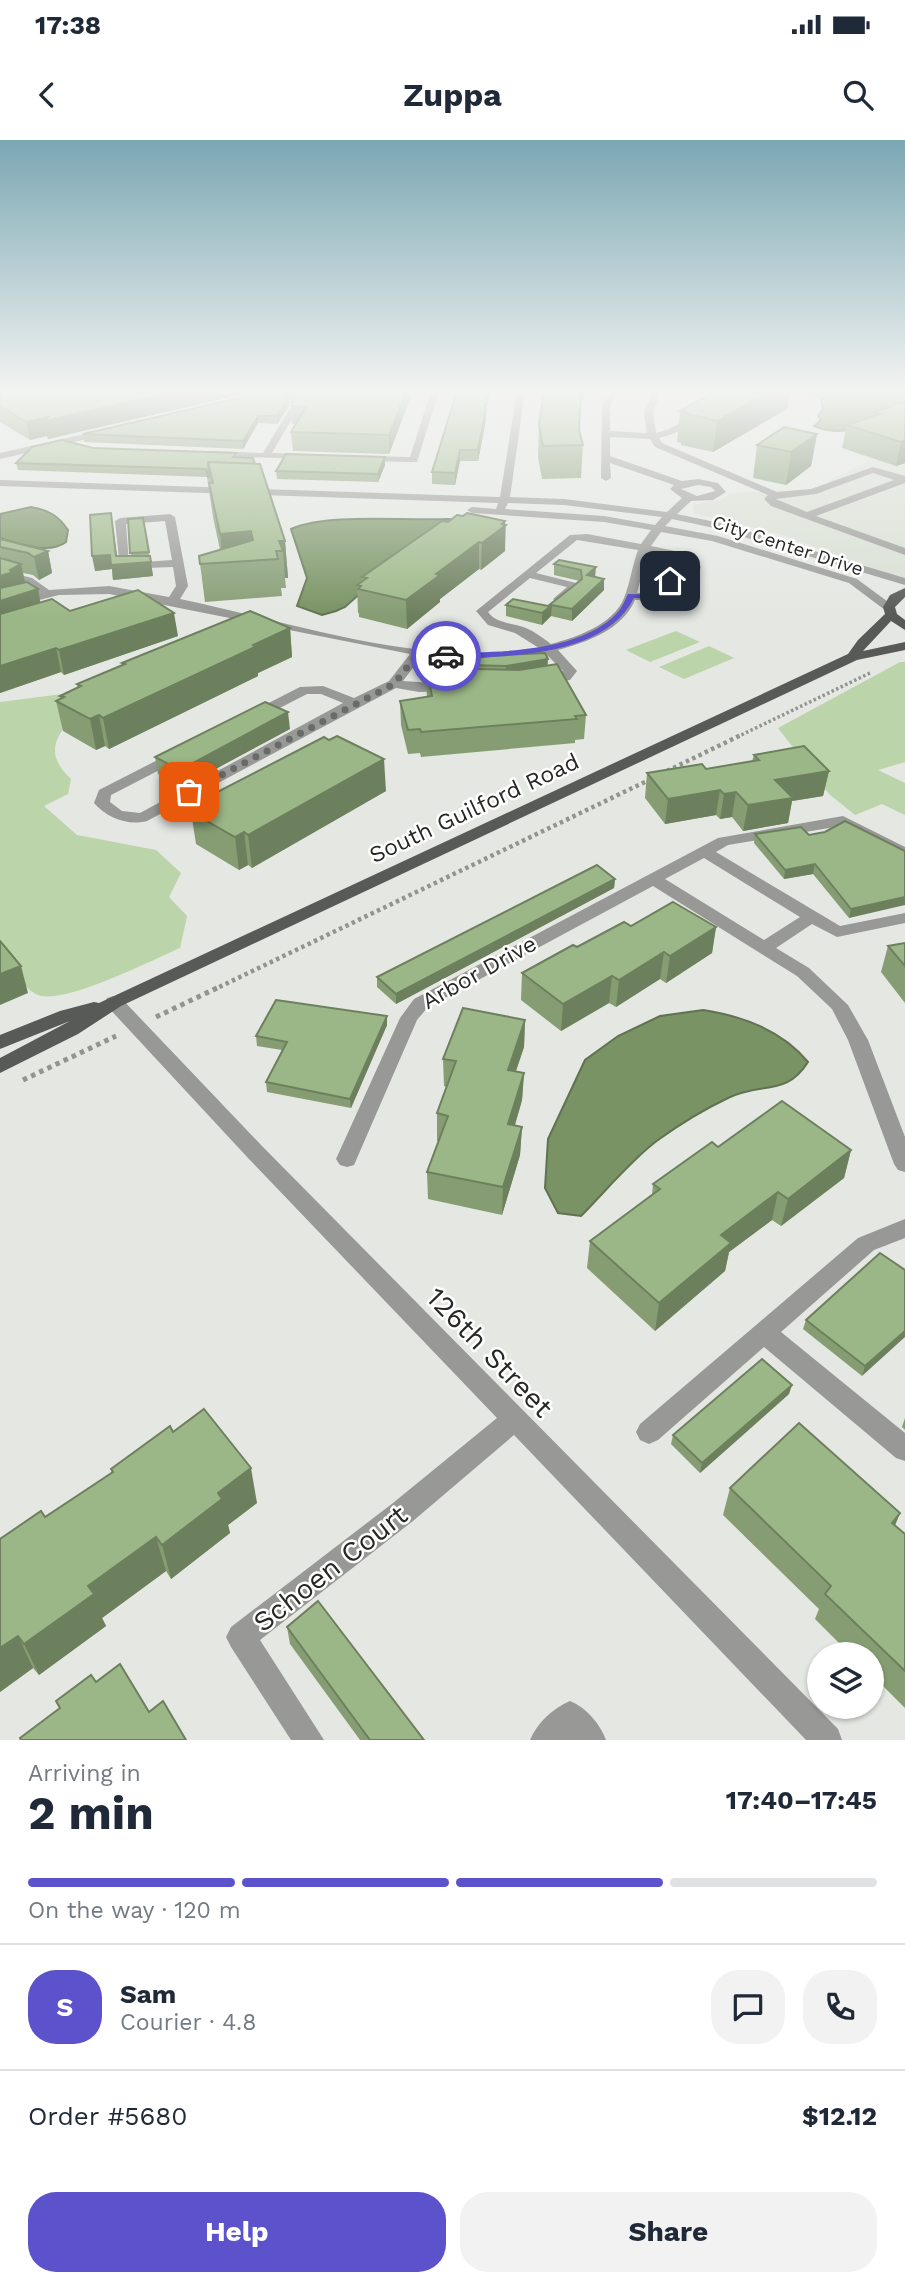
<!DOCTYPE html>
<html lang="en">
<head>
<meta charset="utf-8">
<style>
	body { margin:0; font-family:"Work Sans",sans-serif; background:#f2f2f3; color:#1f2937; height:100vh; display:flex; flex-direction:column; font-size:26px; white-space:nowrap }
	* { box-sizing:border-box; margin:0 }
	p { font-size:23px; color:#747a83 }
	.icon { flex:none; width:38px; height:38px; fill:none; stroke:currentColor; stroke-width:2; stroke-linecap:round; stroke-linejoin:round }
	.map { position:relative; height:1600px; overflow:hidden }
	.drawer { display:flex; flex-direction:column; background:#fff; flex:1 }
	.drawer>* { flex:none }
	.fabs { position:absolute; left:807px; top:1502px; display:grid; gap:14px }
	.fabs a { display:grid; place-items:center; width:77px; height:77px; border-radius:50%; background:#fff; box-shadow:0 2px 5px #0004; font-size:35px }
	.pin { position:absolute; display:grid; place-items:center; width:60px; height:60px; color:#fff; margin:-30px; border-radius:14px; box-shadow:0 4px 10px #0006 }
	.courier { position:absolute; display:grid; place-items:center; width:70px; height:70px; margin:-35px; border:5px solid #5c52cb; border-radius:50%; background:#fff; color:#222; box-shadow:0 2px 9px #0007 }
	.overview em { font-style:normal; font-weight:700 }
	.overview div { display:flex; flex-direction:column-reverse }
	.overview { display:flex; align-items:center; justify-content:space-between; height:119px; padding:0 28px }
	h1 { font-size:46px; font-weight:700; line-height:52px }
	.bar { display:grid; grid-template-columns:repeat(4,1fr); gap:10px 7px; align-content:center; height:84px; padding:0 28px }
	.bar i { height:9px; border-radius:5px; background:#e0e1e3 }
	.bar .selected { background:#5c52cb }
	.bar p { grid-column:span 4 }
	.line { display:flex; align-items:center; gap:18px; padding:0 28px; border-top:2px solid #e0e1e3 }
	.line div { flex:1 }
	.round { display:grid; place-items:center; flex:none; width:74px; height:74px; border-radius:28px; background:#f2f2f3 }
	.action { display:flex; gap:14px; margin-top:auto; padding:14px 28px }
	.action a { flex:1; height:80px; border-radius:28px; background:#5c52cb; color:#fff; font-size:28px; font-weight:700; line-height:80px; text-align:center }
	.action a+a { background:#f2f2f3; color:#1f2937 }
	.status { display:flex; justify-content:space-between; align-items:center; height:49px; padding:0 35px; background:#fff; direction:ltr }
	.status svg { height:19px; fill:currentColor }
	header { display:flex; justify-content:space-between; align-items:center; height:91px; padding:0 28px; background:#fff; font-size:32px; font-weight:700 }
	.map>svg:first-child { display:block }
	.built { fill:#d8dfd3 }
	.green { fill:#bcd4a9 }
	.water { fill:#799364; stroke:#607351; stroke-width:2 }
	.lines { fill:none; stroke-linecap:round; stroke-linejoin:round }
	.path-far2 { stroke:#929490; stroke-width:3.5; stroke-dasharray:2.5 2.5; stroke-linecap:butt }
	.path-far1 { stroke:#929490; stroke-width:4.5; stroke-dasharray:3.5 3.5; stroke-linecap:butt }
	.path { stroke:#929490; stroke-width:5; stroke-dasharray:4.5 4.5; stroke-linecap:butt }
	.minor { fill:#989997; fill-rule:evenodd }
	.major { fill:#585a57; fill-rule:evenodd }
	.wall { fill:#869d74 }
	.shaded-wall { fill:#6d805e }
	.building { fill:#9cb787; stroke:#6d805e; stroke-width:2 }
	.route { fill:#5c52cb }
	.done { stroke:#696b68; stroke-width:7; stroke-dasharray:0 12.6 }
	.labels { text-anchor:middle; stroke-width:5; stroke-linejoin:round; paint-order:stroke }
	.far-street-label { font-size:19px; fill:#272826; stroke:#fff }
	.street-label { font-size:23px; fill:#272826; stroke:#fff }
	.near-street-label { font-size:28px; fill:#272826; stroke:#fff }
</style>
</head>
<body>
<div class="status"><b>17:38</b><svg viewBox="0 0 49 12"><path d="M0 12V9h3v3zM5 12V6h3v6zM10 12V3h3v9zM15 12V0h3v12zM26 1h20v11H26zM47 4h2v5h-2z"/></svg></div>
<header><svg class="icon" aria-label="back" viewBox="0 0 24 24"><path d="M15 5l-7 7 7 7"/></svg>Zuppa<svg class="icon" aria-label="search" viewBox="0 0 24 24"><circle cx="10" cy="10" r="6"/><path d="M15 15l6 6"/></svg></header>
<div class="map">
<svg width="905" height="1600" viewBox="0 0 905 1600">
	<rect width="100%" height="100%" fill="#e4e7e2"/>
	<!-- built -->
	<polygon class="built" points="905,280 905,437 884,433 780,394 694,373 693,365 723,359 730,353 814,349 823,346 828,341 867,322 848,303"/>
	<!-- green -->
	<g class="green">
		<polygon points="676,491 700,502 650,522 626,510"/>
		<polygon points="709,506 734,518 684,539 659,527"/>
		<polygon points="900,522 905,522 905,622 878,630 905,643 905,675 882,664 855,675 829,654 778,588"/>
		<path d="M 63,554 L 75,574 C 55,597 44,614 71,639 L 68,654 L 44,666 L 77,695 L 156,710 L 181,733 L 169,757 L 187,776 L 180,808 C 152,820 64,865 38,855 C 24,849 11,828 0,817 L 0,562 Z"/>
	</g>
	<!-- water -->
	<g class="water">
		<path d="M 810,251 L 905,251 L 905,269 C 876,282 846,300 814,286 L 821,280 L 818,276 L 823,269 L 821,259 Z"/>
		<path d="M 31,367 C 48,370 58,375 68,390 L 66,402 C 49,415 19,404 0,398 L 0,374 Z"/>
		<path d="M 446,379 L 476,380 L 389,428 L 345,467 L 336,471 L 322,475 L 297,466 L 307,438 L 291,389 C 327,373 403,381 446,379 Z"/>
		<path d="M 703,870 C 742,876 782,890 808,922 C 787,956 762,942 728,958 C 705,969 680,984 658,1000 C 633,1018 604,1053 581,1076 L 558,1073 L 545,1048 L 548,999 L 585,920 L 618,896 L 660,876 Z"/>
	</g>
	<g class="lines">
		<!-- path-far2 -->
		<polyline class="path-far2" points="737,597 870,533"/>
		<!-- path-far1 -->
		<g class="path-far1">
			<polyline points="667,631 741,595"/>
			<polyline points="213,850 649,640"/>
		</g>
		<!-- path -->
		<g class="path">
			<polyline points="156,877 217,848"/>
			<polyline points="23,940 116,896"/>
		</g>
		<!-- minor -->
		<g class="minor">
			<path d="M 276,251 C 288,251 295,254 300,265 L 272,313 L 308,314 L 313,317 L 311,319 L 210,316 L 208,314 L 213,311 L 263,313 L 292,265 Z"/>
			<polygon points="431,251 439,251 417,322 357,321 355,319 360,316 410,317"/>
			<path d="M 517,251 L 525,251 L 510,357 L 564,359 L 667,372 L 682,358 L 670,349 L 674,345 L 610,323 L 611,338 L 606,341 L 601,338 L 602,267 L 611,251 L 619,251 L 610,267 L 610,291 L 647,293 L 644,272 L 653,251 L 661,251 L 653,272 L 656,293 L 667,290 L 722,261 L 710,251 L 720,251 L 729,256 L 729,264 L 673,294 L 659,298 L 662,303 L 777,352 L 811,349 L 873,327 L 905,336 L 905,343 L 816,376 L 905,408 L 905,415 L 771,366 L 764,359 L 768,355 L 655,307 L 650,299 L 610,297 L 610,316 L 682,341 L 698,339 L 718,343 L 726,352 L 713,360 L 691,361 L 677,374 L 720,383 L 905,438 L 905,445 L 714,388 L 672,379 L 665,386 L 718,396 L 857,439 L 895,467 L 885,470 L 849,443 L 712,401 L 661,392 L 651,406 L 675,411 L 699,422 L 701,428 L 676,443 L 672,461 L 635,460 C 622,490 587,502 558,510 L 577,531 L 570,540 L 535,544 L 535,538 L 563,531 L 546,514 L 495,520 L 422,516 L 403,541 L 450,544 L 455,545 L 455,551 L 419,552 L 396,548 L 147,681 C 128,686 107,678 94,663 L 99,650 L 300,547 L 323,546 L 354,558 L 389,541 L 410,514 L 109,454 L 59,455 L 0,470 L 0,462 L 37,453 L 24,442 L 0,436 L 0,430 L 32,438 L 49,450 L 109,446 L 169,457 L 176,446 L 173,427 L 120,429 L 115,381 L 120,378 L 170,374 L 175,377 L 188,446 L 180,459 C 296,483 420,528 539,508 L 515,493 L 488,485 L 476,471 L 570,395 L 587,394 L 641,404 L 651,390 L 604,382 L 472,373 L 467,370 L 472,367 L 496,369 L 498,363 L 0,346 L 0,340 L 500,357 ZM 873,333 L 894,340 L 807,372 L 776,359 L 816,354 ZM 698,345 L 711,347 L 715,351 L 697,356 L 681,349 ZM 508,363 L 564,365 L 662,377 L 655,385 L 604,376 L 505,369 ZM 165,381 L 172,420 L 129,423 L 126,384 ZM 577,400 L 638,410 C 632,426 630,443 624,458 C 613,485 577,497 551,504 C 543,498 535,492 526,488 C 513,483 497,484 488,472 L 530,438 L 567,447 L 553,459 L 559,463 L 580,448 L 580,444 L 536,433 ZM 648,412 L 668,416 L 689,426 L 666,439 L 663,454 L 637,453 ZM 307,554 L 321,554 L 343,563 L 140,673 L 122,671 L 110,662 L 111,655 Z"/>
			<polygon points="106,289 111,292 109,294 0,319 0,313"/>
			<path d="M 843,676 L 905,707 L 905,718 L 841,686 L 728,705 L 716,712 L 840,786 L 905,773 L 905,783 L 837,797 L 812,784 L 776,808 L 809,828 L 848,865 L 868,900 L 905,997 L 905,1032 L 898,1030 L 894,1024 L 848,900 L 832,869 L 797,836 L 653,746 L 428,867 L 417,880 L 354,1025 L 347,1027 L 340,1025 L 336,1019 L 400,878 L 414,859 L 718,698 ZM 704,718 L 800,777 L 764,800 L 665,739 Z"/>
			<polygon points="114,856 121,858 262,1006 838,1589 842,1600 806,1600 514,1295 413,1381 260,1500 324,1600 291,1600 231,1507 226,1497 231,1487 393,1363 497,1278 248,1018 107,866 105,862 107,858"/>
			<polygon points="905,1079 905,1098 874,1110 781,1192 905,1293 905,1321 896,1318 764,1207 658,1300 649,1304 640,1300 636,1292 640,1284 858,1098"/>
			<path d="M 570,1561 C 587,1568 600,1584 606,1600 L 530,1600 C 537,1583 553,1568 570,1561 Z"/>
		</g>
		<!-- major -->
		<polygon class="major" points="905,448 905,457 895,467 897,474 905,480 905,490 891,481 863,511 905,502 905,510 857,520 121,866 78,894 0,933 0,918 70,881 0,909 0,895 60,871 94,862 99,863 848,514 858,500 885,474 883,467 890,455"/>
	</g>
	<!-- wall -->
	<g class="wall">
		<polygon points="0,251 256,251 48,299 47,296 30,300 0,282"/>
		<polygon points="288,251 410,251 410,259 389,314 293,311 291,292 296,284 292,284 291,266 296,255"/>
		<polygon points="544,251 587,251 580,263 579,290 583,305 581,338 542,339 538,317 539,285"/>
		<polygon points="717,251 790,251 787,269 713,312 681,305 681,303 677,302 680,271"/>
		<polygon points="905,262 905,323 896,326 842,308 847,285 872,277 873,272"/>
		<polygon points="289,266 277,284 258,283 243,309 84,302 83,294"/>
		<polygon points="486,271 486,279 478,321 460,321 455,345 432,344 432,332"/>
		<polygon points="817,294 811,326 786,345 753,338 757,305"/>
		<polygon points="93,308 236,317 285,401 288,438 285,438 286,448 281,448 282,456 205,462 199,416 220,410 213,377 207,337 18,330 16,323"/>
		<polygon points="385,317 385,325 378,342 277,339 276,331"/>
		<polygon points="111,373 117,416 131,416 128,379 143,378 153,436 113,440 112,429 95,431"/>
		<polygon points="448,382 506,385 505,411 481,430 479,429 440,459 440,462 407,489 359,477 359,473 358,473 357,445 363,441 362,437"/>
		<polygon points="0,399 48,411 52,433 39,440 33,435 23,433 25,442 38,449 40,462 70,471 178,496 64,535 61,532 0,553"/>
		<polygon points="559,420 595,437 604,439 604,450 572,481 551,476 542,485 506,476 506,465 548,466 580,441 554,435 554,424"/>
		<polygon points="290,488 292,517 258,533 258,536 109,609 105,606 96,610 63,591 56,561 61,559 60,556 78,548 77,544 122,525 122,523"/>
		<polygon points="424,524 548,525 586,575 584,599 575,600 575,603 421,617 420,613 408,614 401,585 400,561 427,557 426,540 424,540"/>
		<polygon points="290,589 182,647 158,634 155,617"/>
		<polygon points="754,615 829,631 823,656 792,661 788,683 743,691 732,677 720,679 716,675 665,684 645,658 647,633 706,629 752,621"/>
		<polygon points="386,651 252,728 248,725 239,730 196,704 191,672 195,669 194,664"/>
		<polygon points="755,694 809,695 905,711 849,778 813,734 784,739 754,703"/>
		<polygon points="615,739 614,748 396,864 377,847 377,837"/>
		<polygon points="631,786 716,787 712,813 666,843 660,839 616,867 609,863 561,891 521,860 522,833 577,807"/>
		<polygon points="905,803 905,863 881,832 888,806"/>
		<polygon points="525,880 524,907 516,931 524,933 522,960 515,985 522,987 520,1015 502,1075 428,1059 427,1032 439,1001 437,1001 437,973 447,947 444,946 443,919"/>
		<polygon points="387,885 351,968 267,952 266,942 282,910 257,906 256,896"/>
		<polygon points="718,1007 851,1010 844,1038 781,1086 772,1080 729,1112 725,1131 655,1191 587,1128 590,1101 652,1055 653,1044"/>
		<polygon points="905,1130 862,1236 803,1189 806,1180"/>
		<polygon points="789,1254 700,1333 671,1304 673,1295"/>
		<polygon points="905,1278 905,1290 902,1287"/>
		<polygon points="173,1292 257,1363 228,1385 230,1393 171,1439 166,1431 102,1478 106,1486 39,1535 33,1528 0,1552 0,1399 45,1377 112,1333 111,1329"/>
		<polygon points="730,1348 900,1373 895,1385 905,1394 905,1568 872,1535 872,1514 850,1514 815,1479 819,1469 723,1375"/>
		<polygon points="287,1487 424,1600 360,1600 290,1504"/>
	</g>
	<!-- shaded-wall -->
	<g class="shaded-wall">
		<polygon points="177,251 256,251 48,299 47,296 30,300 26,282"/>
		<polygon points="406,251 410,251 410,259 389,314 389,295"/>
		<polygon points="489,251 491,251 486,271 486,279 478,321 478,310 484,269"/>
		<polygon points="580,251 587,251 580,264"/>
		<polygon points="770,251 790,251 787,269 713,312 717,281"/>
		<polygon points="288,258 289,266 277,284 277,276"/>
		<polygon points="258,276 258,283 243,309 243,301"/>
		<polygon points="817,294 811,326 786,345 791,312"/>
		<polygon points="905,300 905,323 896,326 901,302"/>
		<polygon points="460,310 460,321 455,345 455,333"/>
		<polygon points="385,317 385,325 378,342 378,334"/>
		<polygon points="111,373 118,425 151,422 153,436 113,440 112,429 95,431 92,416 110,415"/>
		<polygon points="505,381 505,411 481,430 482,403"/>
		<polygon points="251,391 254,420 223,423 220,394"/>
		<polygon points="279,401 285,401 288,438 285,438 283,411"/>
		<polygon points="479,402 479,429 440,459 440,462 407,489 406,460 436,434"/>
		<polygon points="48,411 52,433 39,440 34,417"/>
		<polygon points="21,424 26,447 0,460 0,436"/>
		<polygon points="596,427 595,438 587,435"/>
		<polygon points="604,439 604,450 572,481 572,469"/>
		<polygon points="38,449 42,472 0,486 0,461"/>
		<polygon points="552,465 551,476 542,485 542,473"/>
		<polygon points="174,473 178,496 64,535 59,510"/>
		<polygon points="290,488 292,517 258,533 258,536 109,609 103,578 253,505"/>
		<polygon points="56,508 61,532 0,553 0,526"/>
		<polygon points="548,519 547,535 506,541 506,526"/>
		<polygon points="288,572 290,589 182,647 180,630"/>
		<polygon points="99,575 105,606 96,610 90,579"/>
		<polygon points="384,619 386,651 252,728 248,695"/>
		<polygon points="829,631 823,656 792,661 788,683 743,691 748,665 775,640"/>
		<polygon points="720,650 716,675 665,684 668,659"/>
		<polygon points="736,652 732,677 720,679 724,654"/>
		<polygon points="244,692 248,725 239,730 235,697"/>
		<polygon points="815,724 813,734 784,739 785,730"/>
		<polygon points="615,739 614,748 396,864 396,854"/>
		<polygon points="905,757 905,765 849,778 851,769"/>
		<polygon points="716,787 712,813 666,843 670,816"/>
		<polygon points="664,812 660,839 616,867 619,840"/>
		<polygon points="21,826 28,853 0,865 0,834"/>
		<polygon points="612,836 609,863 561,891 563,864"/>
		<polygon points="387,876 387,885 351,968 350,959"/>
		<polygon points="525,880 524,907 507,957 508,930"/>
		<polygon points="524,933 522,960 507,1012 508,984"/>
		<polygon points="522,987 520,1015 502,1075 503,1047"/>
		<polygon points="851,1010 844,1038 781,1086 788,1059"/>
		<polygon points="778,1052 772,1080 729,1112 725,1131 655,1191 659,1163 721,1095"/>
		<polygon points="905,1191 905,1197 862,1236 865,1226"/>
		<polygon points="792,1245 789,1254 700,1333 702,1323"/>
		<polygon points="251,1328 257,1363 228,1385 230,1393 171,1439 162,1405 218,1353"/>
		<polygon points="900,1373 889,1400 892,1383"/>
		<polygon points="156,1397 166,1431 102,1478 106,1486 39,1535 24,1504 88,1446"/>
		<polygon points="18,1496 33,1528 0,1552 0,1508"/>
	</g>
	<!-- building -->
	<g class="building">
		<polygon points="0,251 62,252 177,251 44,281 48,277 26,282 0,266"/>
		<polygon points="269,251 280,251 288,258 277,276 258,276 243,301 83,294"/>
		<polygon points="298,251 406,251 389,295 291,292 306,267 291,266"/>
		<polygon points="457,251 489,251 484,269 486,269 478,310 460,310 455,333 432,332"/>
		<polygon points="544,251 581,251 579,290 583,305 543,306 539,285"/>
		<polygon points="717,251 770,251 717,281 684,273 687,272 680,271"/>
		<polygon points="905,262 905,300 901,302 847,285 880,274 873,272"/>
		<polygon points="784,287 817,294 791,312 757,305"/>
		<polygon points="62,300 93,308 236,313 233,317 253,318 255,324 208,322 209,337 208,337 206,329 16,323 32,307"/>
		<polygon points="286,314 385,317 378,334 276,331"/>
		<polygon points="208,322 260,324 285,401 279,401 283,411 276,411 278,419 200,424 199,416 253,400 251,391 220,394 209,343 213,343"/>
		<polygon points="111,373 116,416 150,416 151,422 111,425 110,415 92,416 90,375"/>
		<polygon points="467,373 505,381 502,384 506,385 482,403 479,402 436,434 440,435 406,460 358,449 361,446 357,445 367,438 362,437 442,381 448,382 457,375 463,376"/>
		<polygon points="143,378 149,412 130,413 128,379"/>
		<polygon points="0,399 48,411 34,417 28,413 0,407"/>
		<polygon points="0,418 21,424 10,430 13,432 0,436"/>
		<polygon points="559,420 596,427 587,435 604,439 572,469 552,465 542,473 506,465 513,459 548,466 582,439 581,430 554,424"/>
		<polygon points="27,442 38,449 0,461 0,448"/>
		<polygon points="138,450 174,473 59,510 56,508 0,526 0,474 52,459 70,471"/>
		<polygon points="250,471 290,488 253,505 255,507 103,578 99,575 90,579 56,561 64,557 60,556 81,546 77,544 125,524 122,523"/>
		<polygon points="545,513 548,519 506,526 424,524 501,515"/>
		<polygon points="557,524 586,575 575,576 577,579 421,592 420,589 408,590 400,561 432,556 426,528 519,530"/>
		<polygon points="265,562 288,572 180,630 155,617"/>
		<polygon points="337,596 384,619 248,695 244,692 235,697 191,672 200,667 194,664 324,597 329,600"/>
		<polygon points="804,606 829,631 775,640 793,658 748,665 736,652 724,654 720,650 668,659 647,633 702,624 706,629 759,620 754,615"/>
		<polygon points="845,681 905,711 905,757 851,769 815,724 785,730 755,694 801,687 809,695 825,692"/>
		<polygon points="597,725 615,739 396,854 377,837"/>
		<polygon points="673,762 716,787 670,816 664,812 619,840 612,836 563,864 522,833 573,805 577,807 624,782 631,786"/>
		<polygon points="0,801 21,826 0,834"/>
		<polygon points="905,803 905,826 888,806"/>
		<polygon points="276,860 387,876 350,959 266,942 287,902 256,896"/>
		<polygon points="463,868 525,880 508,930 524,933 508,984 522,987 503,1047 427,1032 448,976 437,973 456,921 443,919"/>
		<polygon points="782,961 851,1010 788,1059 778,1052 721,1095 731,1103 659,1163 590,1101 660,1049 653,1044 712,1002 718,1007"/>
		<polygon points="880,1113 905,1130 905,1191 865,1226 806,1180"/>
		<polygon points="762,1219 792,1245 702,1323 673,1295"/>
		<polygon points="204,1269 251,1328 218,1353 222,1359 162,1405 156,1397 88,1446 94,1454 24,1504 18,1496 0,1508 0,1399 41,1371 45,1377 113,1332 111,1329 170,1286 173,1292"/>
		<polygon points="799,1283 900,1373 892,1383 905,1394 905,1531 825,1454 831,1446 730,1348"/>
		<polygon points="318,1461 424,1600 370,1600 287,1487"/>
		<polygon points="120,1524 149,1572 163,1561 186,1600 21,1600 20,1598 60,1568 56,1561 91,1535 96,1542"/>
	</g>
	<!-- sky -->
	<linearGradient id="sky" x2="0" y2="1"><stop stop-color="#7ba7b3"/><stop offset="0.53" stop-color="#f3f4f2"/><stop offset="1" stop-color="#f3f4f2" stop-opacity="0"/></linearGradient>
	<rect width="905" height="475" fill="url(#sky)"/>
	<!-- route -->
	<path class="route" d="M 670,439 L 674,441 L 670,459 L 634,458 C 604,518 504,517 446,518 L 442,516 L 446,513 C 496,512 580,513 617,473 C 622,468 625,460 628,454 L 664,455 L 666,441 Z"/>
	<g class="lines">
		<!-- done -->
		<polyline class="done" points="189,652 394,544 418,513 446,516"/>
	</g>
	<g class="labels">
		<!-- far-street labels -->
		<g class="far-street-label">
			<text transform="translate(788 405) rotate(18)" y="7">City Center Drive</text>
		</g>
		<!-- street labels -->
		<g class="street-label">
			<text transform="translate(474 668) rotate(-25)" y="8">South Guilford Road</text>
			<text transform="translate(479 832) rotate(-29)" y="8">Arbor Drive</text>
		</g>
		<!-- near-street labels -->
		<g class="near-street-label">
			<text transform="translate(490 1212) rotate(46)" y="10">126th Street</text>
			<text transform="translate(330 1428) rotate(-38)" y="10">Schoen Court</text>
		</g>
	</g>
</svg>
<div class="fabs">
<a><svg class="icon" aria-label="layers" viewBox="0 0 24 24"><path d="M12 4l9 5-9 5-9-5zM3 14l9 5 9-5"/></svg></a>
</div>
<div class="pin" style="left:189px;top:652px;background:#ea580c"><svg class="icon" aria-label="bag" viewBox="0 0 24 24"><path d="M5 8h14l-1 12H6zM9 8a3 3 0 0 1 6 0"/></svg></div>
<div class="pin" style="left:670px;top:441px;background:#1f2937"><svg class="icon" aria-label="home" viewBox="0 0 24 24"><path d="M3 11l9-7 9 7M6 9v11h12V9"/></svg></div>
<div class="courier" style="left:446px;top:516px"><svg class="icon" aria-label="car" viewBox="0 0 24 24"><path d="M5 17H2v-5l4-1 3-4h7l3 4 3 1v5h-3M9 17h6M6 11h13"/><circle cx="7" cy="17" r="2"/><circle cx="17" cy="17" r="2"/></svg></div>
</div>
<section class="drawer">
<div class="overview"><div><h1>2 min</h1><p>Arriving in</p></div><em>17:40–17:45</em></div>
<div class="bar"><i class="selected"></i><i class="selected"></i><i class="selected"></i><i></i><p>On the way · 120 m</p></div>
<div class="line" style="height:126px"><b class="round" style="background:#5c52cb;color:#fff">S</b><div><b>Sam</b><p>Courier · 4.8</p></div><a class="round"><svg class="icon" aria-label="chat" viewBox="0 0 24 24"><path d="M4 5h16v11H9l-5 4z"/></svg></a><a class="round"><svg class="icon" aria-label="phone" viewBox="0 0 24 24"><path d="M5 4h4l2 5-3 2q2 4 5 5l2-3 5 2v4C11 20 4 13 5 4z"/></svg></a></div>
<div class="line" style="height:91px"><div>Order #5680</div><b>$12.12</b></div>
<div class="action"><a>Help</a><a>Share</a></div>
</section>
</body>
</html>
